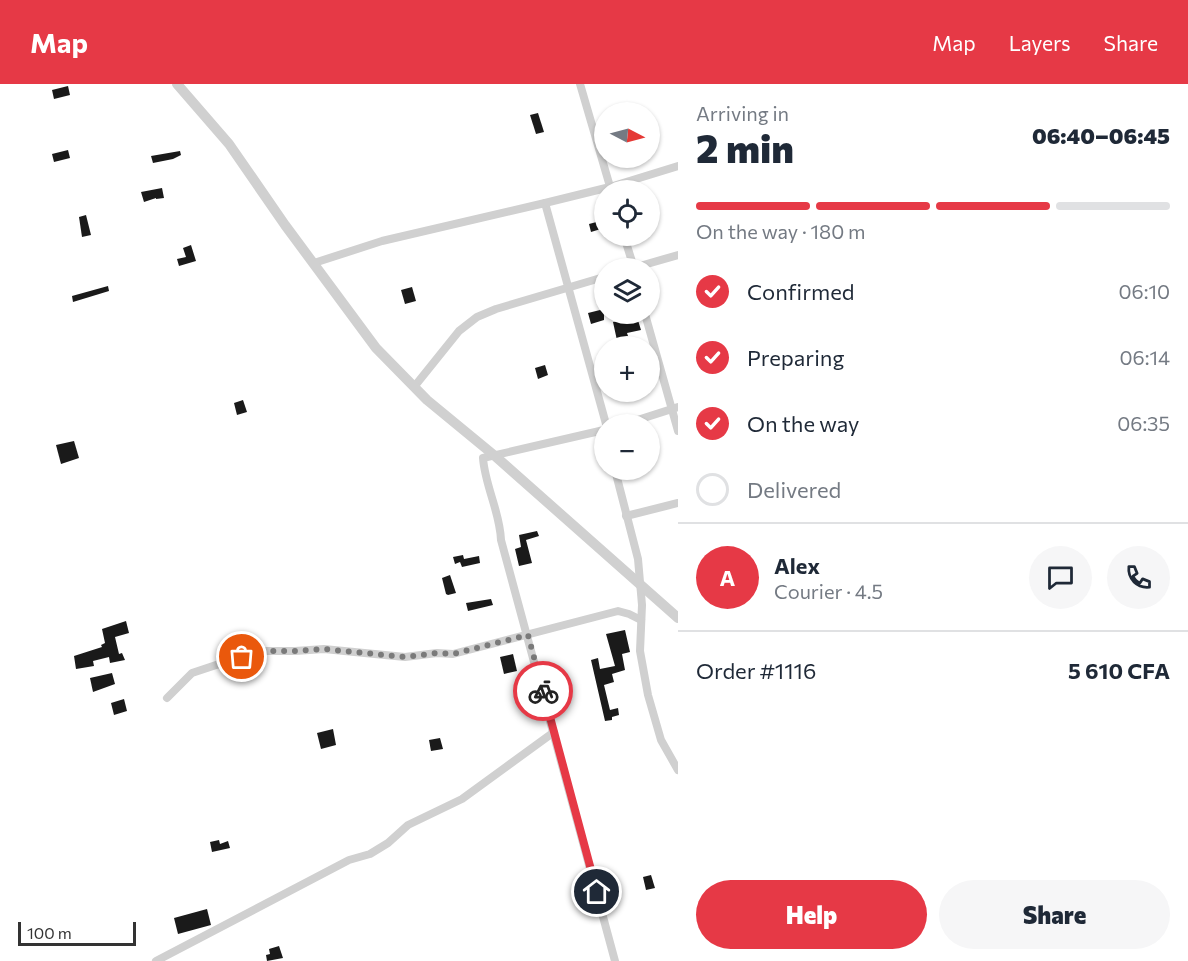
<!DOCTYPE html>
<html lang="en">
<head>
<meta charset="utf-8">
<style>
	body { margin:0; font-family:Commissioner,sans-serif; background:#f6f6f7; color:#1f2937; height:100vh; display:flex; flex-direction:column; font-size:22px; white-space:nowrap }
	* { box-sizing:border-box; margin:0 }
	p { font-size:20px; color:#747a83 }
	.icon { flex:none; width:33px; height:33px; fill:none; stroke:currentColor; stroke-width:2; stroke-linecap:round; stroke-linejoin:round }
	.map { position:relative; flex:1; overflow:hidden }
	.sheet { display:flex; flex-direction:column; background:#fff; width:510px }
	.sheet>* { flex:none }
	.needle { width:39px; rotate:96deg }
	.buttons { position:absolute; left:594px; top:18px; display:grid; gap:12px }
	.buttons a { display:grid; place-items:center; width:66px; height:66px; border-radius:50%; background:#fff; box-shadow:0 2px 4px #0004; font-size:30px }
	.scale { position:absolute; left:18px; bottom:15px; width:118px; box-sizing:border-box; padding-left:6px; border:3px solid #333; border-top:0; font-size:16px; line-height:21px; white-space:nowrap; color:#333; -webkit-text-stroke:4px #fff; paint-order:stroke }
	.pin { position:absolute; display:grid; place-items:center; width:51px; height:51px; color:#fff; margin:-26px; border:3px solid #fff; border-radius:50%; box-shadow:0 2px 6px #0007 }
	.courier { position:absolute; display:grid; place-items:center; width:60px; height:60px; margin:-30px; border:4px solid #e63946; border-radius:50%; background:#fff; color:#222; box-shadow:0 2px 8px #0007 }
	.summary em { font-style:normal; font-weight:800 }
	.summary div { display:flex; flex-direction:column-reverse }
	.summary { display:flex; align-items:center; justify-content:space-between; height:102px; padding:0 18px }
	h1 { font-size:39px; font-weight:800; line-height:45px }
	.bar { display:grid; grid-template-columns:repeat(4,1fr); gap:9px 6px; align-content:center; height:72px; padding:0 18px }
	.bar i { height:8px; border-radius:4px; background:#e0e1e3 }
	.bar .current { background:#e63946 }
	.bar p { grid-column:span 4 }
	.line { display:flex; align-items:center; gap:15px; padding:0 18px; border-top:2px solid #e0e1e3 }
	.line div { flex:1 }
	.round { display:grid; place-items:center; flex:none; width:63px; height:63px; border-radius:32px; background:#f6f6f7 }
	ol { padding:0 18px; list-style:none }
	li { display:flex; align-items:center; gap:18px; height:66px }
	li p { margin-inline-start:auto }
	li .icon { padding:6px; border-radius:50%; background:#e63946; color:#fff; stroke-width:4 }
	li:last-child { color:#747a83 }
	li i { width:33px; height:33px; border:3px solid #e0e1e3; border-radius:50% }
	.primary-button { display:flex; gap:12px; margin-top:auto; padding:12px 18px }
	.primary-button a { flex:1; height:69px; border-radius:36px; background:#e63946; color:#fff; font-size:24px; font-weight:800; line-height:69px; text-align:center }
	.primary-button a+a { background:#f6f6f7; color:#1f2937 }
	header { display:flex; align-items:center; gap:36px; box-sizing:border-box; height:84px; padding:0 30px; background:#e63946; color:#fff }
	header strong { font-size:28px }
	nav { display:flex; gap:33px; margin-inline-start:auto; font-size:21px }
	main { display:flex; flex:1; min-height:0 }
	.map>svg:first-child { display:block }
	.building { fill:#1a1a1a }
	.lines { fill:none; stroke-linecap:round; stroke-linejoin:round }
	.minor { stroke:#d0d0d0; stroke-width:8 }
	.tertiary { stroke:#d0d0d0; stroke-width:10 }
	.done { stroke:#7a7a7a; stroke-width:6; stroke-dasharray:0 10.8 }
	.route { stroke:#e63946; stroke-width:8 }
</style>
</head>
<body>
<header>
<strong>Map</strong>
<nav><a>Map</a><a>Layers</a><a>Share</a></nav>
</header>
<main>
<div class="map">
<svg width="678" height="877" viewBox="0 0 678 877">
	<rect width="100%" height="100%" fill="#fff"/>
	<!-- building -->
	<g class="building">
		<polygon points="68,2 70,11 54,15 52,6"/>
		<polygon points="538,29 544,48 536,50 530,31"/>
		<polygon points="68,66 70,74 54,78 52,70"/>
		<polygon points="180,67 181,71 173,75 153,79 151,72"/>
		<polygon points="162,104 164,114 156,115 156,114 144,118 141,108"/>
		<polygon points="86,131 91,151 82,153 79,133"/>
		<polygon points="604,136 604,144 591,148 589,140"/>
		<polygon points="191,161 196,177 179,182 177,175 186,173 183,164"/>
		<polygon points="108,202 109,207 73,218 72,212"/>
		<polygon points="412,203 416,217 405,220 401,206"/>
		<polygon points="604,225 604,236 591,240 588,229"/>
		<polygon points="637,233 641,246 627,249 630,258 618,261 613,238"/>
		<polygon points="545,281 548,291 538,295 535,284"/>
		<polygon points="243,316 247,328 237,331 234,319"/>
		<polygon points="74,357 79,374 61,380 56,361"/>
		<polygon points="537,447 539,452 526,456 532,479 519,482 515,465 521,463 519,451"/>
		<polygon points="463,471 464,475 479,472 480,479 462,483 460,478 455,480 453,473"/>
		<polygon points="450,491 456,509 448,511 446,510 442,494"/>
		<polygon points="491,515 493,521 468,527 466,519"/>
		<polygon points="126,537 129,549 115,553 119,570 122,569 125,576 110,579 109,573 93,577 94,582 76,585 74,572 102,563 101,561 105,559 102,545"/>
		<polygon points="625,546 630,568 622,570 625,586 612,590 614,598 604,601 610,626 618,624 619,631 612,633 612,636 605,637 591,576 598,574 600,585 615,582 606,550"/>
		<polygon points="513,570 517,587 504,590 500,573"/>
		<polygon points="112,589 115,600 93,608 90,594"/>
		<polygon points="124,615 127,627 114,631 111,619"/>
		<polygon points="333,645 336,661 321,665 317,649"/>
		<polygon points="440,654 443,665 431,667 429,656"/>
		<polygon points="219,756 220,760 228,757 230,764 212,768 210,758"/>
		<polygon points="651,791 655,804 646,806 643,793"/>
		<polygon points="207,825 211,841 178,850 174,834"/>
		<polygon points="279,862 283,874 267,877 266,871 270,870 269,865"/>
	</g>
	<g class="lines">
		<!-- minor -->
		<g class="minor">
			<polyline points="580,0 611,106"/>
			<polyline points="545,119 606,340"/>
			<polyline points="624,152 634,184"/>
			<polyline points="314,179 382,157 545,119 610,103 678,82"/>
			<polyline points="633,184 678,171"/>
			<polyline points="645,230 678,347"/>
			<polyline points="414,303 459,247 477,233 496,225 604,193"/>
			<polyline points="625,340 678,323"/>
			<path d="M 604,346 L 483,374 C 485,402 500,428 501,456 L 615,877"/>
			<polyline points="615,386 638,475 642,521 640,567 648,611 661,656 678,686"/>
			<polyline points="626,432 678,419"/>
			<polyline points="167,614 192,589 258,567 295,567 324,565 405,573 437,569 453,570 618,527 629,530 641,536"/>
			<polyline points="156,877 349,776 370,770 388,759 408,741 462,715 554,648"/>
		</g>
		<!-- tertiary -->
		<polyline class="tertiary" points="177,0 229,60 285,141 376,264 427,316 495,372 678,534"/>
	</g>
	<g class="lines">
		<!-- done -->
		<polyline class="done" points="242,573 258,567 295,567 324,565 405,573 437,569 453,570 528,551 543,607"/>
		<!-- route -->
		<polyline class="route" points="543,607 597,808"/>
	</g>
</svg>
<div class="buttons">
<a><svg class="needle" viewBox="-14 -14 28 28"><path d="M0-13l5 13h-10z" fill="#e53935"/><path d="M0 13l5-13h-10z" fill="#747a83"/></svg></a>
<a><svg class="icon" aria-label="locate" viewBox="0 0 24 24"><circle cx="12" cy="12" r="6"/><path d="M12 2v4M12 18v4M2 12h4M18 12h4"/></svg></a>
<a><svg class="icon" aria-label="layers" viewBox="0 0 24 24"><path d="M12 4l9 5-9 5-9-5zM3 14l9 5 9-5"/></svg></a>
<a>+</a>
<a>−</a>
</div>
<div class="scale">100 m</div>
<div class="pin" style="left:242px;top:573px;background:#ea580c"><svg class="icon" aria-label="bag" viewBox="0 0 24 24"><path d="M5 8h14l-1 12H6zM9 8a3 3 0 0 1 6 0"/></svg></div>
<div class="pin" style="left:597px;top:808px;background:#1f2937"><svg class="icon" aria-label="home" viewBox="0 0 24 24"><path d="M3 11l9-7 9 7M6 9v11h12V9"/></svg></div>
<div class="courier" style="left:543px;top:607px"><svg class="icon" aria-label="bike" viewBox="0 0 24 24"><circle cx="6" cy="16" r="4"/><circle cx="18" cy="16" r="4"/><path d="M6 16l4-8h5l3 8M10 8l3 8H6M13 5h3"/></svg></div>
</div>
<section class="sheet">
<div class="summary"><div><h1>2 min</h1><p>Arriving in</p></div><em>06:40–06:45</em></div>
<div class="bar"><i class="current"></i><i class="current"></i><i class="current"></i><i></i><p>On the way · 180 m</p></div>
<ol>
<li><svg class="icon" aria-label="check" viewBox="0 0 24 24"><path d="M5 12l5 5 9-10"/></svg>Confirmed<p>06:10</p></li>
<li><svg class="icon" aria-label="check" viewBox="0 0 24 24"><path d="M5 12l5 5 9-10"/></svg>Preparing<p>06:14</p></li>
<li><svg class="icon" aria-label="check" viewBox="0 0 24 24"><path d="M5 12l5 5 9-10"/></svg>On the way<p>06:35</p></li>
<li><i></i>Delivered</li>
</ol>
<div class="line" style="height:108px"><b class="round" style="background:#e63946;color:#fff">A</b><div><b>Alex</b><p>Courier · 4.5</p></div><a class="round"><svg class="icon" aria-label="chat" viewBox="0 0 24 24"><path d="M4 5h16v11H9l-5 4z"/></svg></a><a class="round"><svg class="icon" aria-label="phone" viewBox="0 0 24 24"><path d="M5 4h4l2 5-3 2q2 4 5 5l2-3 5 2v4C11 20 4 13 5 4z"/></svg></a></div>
<div class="line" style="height:78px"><div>Order #1116</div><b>5 610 CFA</b></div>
<div class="primary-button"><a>Help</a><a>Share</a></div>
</section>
</main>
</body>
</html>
